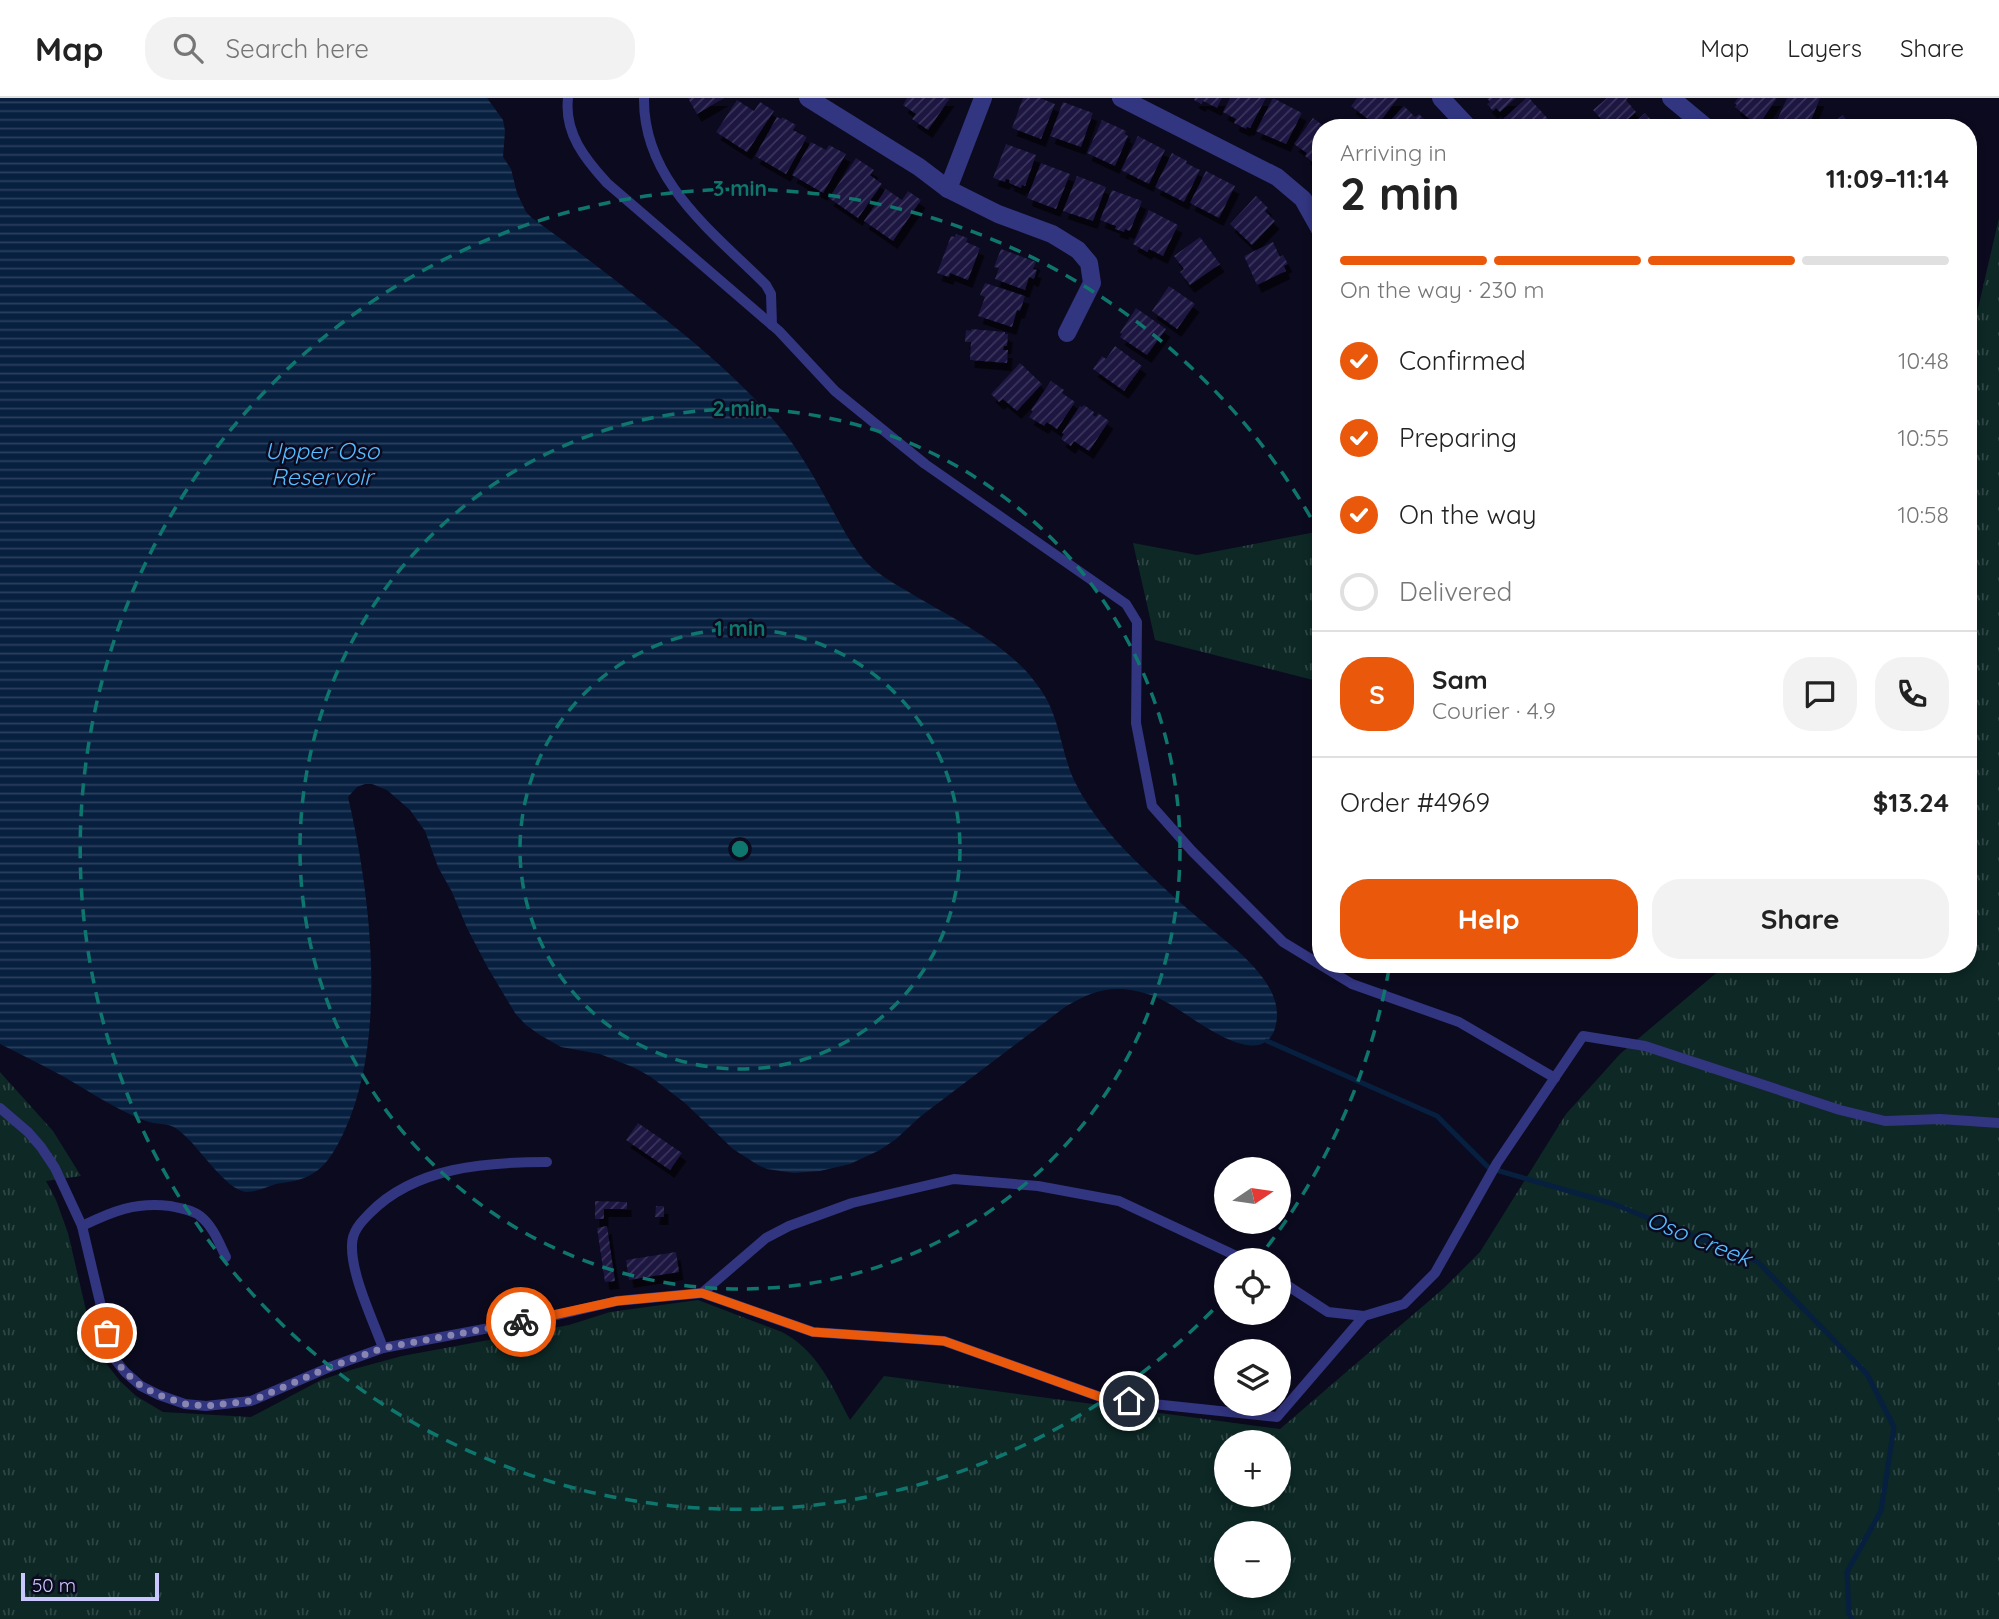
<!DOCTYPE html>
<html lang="en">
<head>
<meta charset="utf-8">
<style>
	body { margin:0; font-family:Quicksand,sans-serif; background:#f2f2f2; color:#222; height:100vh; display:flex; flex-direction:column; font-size:26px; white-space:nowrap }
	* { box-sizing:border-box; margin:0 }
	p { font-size:23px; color:#767676 }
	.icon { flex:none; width:38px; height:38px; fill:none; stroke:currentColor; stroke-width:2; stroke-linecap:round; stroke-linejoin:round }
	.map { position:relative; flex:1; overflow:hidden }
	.sheet { position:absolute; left:1312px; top:21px; width:665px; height:854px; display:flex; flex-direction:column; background:#fff; border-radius:28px; box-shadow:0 4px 10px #0003 }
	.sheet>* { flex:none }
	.needle { width:46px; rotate:77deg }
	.buttons { position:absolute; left:1214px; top:1059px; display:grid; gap:14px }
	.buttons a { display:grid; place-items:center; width:77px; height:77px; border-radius:50%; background:#fff; box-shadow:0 4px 10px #0003; font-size:35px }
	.scale { position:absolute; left:21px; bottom:18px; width:138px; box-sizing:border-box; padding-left:7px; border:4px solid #cac7ff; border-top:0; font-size:19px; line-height:24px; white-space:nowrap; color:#cac7ff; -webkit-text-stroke:5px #0c0a1e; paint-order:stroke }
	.pin { position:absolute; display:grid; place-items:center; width:60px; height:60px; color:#fff; margin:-30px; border:4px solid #fff; border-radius:50%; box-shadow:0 2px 7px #0007 }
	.courier { position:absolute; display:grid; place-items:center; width:70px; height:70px; margin:-35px; border:5px solid #ea580c; border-radius:50%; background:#fff; color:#222; box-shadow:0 2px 9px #0007 }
	.head em { font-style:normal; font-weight:700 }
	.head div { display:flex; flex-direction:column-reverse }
	.head { display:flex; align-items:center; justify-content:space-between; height:119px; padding:0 28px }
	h1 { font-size:46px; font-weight:700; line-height:52px }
	.bar { display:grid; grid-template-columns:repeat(4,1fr); gap:10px 7px; align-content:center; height:84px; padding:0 28px }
	.bar i { height:9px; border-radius:5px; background:#e0e0e0 }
	.bar .on { background:#ea580c }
	.bar p { grid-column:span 4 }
	.line { display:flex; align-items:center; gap:18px; padding:0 28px; border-top:2px solid #e0e0e0 }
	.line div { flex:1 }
	.round { display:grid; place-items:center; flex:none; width:74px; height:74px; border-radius:28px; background:#f2f2f2 }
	ol { padding:0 28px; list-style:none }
	li { display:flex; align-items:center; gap:21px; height:77px }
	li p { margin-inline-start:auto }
	li .icon { padding:7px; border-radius:50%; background:#ea580c; color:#fff; stroke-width:4 }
	li:last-child { color:#767676 }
	li i { width:38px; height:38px; border:4px solid #e0e0e0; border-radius:50% }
	.primary-button { display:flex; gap:14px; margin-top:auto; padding:14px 28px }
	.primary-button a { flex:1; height:80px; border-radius:28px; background:#ea580c; color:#fff; font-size:28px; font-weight:700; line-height:80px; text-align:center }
	.primary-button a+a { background:#f2f2f2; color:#222 }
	header { display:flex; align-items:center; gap:42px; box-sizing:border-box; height:98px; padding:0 35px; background:#fff; border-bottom:2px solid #e0e0e0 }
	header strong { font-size:33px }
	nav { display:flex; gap:38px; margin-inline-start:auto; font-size:24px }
	.search { width:490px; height:63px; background:#f2f2f2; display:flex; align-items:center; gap:18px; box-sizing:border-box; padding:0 24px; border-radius:28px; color:#767676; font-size:26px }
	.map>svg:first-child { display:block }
	.grass { fill:url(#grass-tufts); fill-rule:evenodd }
	.water { fill:url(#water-rules) }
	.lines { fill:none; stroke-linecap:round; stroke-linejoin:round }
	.stream { stroke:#082040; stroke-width:5 }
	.building { fill:url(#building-hatch); filter:url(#shadow) }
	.service { stroke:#323580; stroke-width:10 }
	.minor { stroke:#323580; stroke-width:18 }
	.tertiary { stroke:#323580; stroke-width:18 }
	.done { stroke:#8885b0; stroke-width:7; stroke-dasharray:0 12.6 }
	.route { stroke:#ea580c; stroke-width:9 }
	.ring { fill:none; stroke:#0f766e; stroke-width:3.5; stroke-dasharray:12 9 }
	.labels { text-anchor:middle; stroke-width:5; stroke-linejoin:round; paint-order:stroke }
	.water-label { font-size:23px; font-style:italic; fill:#55bdff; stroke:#0c0a1e }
	.centre { fill:#0f766e; stroke:#0c0a1e; stroke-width:3.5 }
	.ring-label { font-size:21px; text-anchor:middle; font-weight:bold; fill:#0f766e; stroke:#0c0a1e; stroke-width:5; stroke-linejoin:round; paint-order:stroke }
</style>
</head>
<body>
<header>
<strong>Map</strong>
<div class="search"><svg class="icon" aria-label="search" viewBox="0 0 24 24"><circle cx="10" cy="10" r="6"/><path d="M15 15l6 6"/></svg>Search here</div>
<nav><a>Map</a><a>Layers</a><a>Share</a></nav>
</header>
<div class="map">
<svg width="1999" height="1521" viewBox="0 0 1999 1521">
	<defs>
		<pattern id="grass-tufts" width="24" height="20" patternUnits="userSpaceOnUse" patternTransform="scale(1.75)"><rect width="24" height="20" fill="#0d2825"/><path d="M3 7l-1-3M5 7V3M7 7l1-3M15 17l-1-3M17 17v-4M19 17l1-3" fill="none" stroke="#2f4646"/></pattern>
		<pattern id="water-rules" width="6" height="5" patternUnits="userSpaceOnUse" patternTransform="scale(1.75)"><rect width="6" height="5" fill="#082040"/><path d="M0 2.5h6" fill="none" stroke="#2b3f5d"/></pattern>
		<pattern id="building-hatch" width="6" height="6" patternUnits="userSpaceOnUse" patternTransform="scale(1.75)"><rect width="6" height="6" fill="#1b1540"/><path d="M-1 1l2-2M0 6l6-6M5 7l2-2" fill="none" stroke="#3b365d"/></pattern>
		<filter id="shadow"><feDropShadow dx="4.5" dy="8" stdDeviation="0" flood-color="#0009"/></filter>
	</defs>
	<rect width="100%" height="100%" fill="#0c0a1e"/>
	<!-- grass -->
	<g class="grass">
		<path d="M 1999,120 L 1999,1521 L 0,1521 L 0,974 L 53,1033 L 81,1078 L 46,1083 L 56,1102 L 68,1135 L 89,1225 L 105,1264 L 120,1283 L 136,1298 L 163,1314 L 251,1319 L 321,1282 L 354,1271 L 402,1258 L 569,1227 L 610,1214 L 698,1202 L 782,1234 C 818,1253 832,1288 850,1322 L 884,1278 L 1280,1331 L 1444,1190 L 1480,1154 L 1566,1016 L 1620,956 L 1727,866 L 1969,866 L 1969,249 ZM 1227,1344 L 1279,1344 L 1279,1396 L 1227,1396 ZM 1227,1435 L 1279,1435 L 1279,1488 L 1227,1488 Z"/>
		<polygon points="1321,433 1321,584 1155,542 1133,445 1197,457"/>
	</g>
	<!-- water -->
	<path class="water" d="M 0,0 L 487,0 L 503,22 L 505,33 L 503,59 L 511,71 L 517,95 L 526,114 L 532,120 C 571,148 609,177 647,207 C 697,246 747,287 787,338 C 806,363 821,392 837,420 C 845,435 855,452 867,465 C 880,478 897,487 912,496 C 950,519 995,540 1026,573 C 1034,582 1044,595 1049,606 C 1061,631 1063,660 1075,684 C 1091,717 1117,745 1143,770 C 1162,789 1183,807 1204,825 C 1232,849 1291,888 1274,933 C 1257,974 1189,916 1168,905 C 1158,899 1147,895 1136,893 C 1108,887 1088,895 1065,909 L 921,1018 L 896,1041 L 880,1052 L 850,1066 L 820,1073 L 794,1075 L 767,1071 L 758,1067 L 733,1051 L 685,1005 L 651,979 L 635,970 L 600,956 L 561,949 L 540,937 L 526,927 L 515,915 L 488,870 L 467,830 L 452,794 L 438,769 L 425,733 L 410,712 L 387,692 L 372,686 L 365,686 L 357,689 L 348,699 C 371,798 388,940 344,1034 C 329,1065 318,1081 282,1085 C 269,1086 255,1097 242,1093 C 221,1086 197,1045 177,1031 C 167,1024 156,1027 146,1023 C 137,1020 121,1012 112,1007 C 97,999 82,989 66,980 C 45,968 22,957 0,946 Z"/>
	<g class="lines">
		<!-- stream -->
		<polyline class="stream" points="1267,943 1437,1018 1489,1070 1611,1105 1758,1164 1867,1276 1894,1329 1881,1413 1847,1474 1849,1516 1852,1521"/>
	</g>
	<!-- building -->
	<g class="building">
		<polygon points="688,0 724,0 697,16"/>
		<polygon points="907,0 950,0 928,32 912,21 916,16 903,7"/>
		<polygon points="1023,0 1040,0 1055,6 1041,41 1012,30"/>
		<polygon points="1195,0 1222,0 1217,10 1203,3 1201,6 1194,2"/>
		<polygon points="1230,0 1266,0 1250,30 1247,29 1246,31 1234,25 1236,21 1223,14"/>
		<polygon points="1273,0 1302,15 1286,46 1256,33"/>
		<polygon points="1357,0 1398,0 1377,28 1351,8"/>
		<polygon points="1487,0 1516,0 1500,14 1496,10 1493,13 1487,6 1490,4"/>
		<polygon points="1526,0 1529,0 1549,22 1540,30 1505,30 1500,24"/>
		<polygon points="1607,0 1628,0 1626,2 1636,14 1618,30 1609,30 1593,12"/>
		<polygon points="1738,0 1777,0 1758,28 1735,9 1737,7 1734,5"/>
		<polygon points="1787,0 1820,0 1808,30 1788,30 1776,25"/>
		<polygon points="737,2 754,13 760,4 774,13 747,54 716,34"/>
		<polygon points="1063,4 1093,15 1081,49 1050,38"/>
		<polygon points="1404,8 1415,19 1419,16 1431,28 1429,30 1383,30"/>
		<polygon points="1645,15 1658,30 1629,30"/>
		<polygon points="1843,17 1852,30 1826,30"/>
		<polygon points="777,19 781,21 782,19 796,27 793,32 807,39 786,76 755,58"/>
		<polygon points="1313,20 1326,30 1321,30 1321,59 1316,66 1305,58 1307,55 1294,46"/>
		<polygon points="1102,22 1126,33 1125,36 1128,38 1115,68 1087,55"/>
		<polygon points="1138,38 1165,52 1149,86 1121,72"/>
		<polygon points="811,44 826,52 829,47 846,56 823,95 792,77"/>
		<polygon points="1006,46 1036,57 1025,88 1022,87 1021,90 1009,85 1010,82 1006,81 1005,84 993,80"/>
		<polygon points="1172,55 1187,63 1186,65 1200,72 1184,104 1155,89"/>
		<polygon points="856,60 874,72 870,77 882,86 858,120 829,100"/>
		<polygon points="1041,65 1070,76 1056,111 1027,100"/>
		<polygon points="1206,73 1235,88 1219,120 1190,105"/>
		<polygon points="1077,78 1106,89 1093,123 1063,113"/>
		<polygon points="886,91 902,102 908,93 921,102 893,143 864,123"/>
		<polygon points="1112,92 1142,103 1130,133 1125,131 1124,134 1115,131 1116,128 1100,122"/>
		<polygon points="1256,98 1268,110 1265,113 1275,123 1252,147 1230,126"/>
		<polygon points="1149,112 1178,127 1163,158 1149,151 1147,154 1133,146"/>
		<polygon points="956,136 968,140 966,144 980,150 968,182 950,175 949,179 937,175 951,138 955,139"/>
		<polygon points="1200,139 1220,166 1190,187 1180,174 1184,171 1174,158"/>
		<polygon points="1273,144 1280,159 1283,157 1288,166 1284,168 1286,173 1257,187 1244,158"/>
		<polygon points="1001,151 1036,164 1033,171 1037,172 1034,181 1029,179 1025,192 995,181 999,170 994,169"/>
		<polygon points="985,185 1025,198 1020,213 1017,212 1012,229 978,218 985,199 980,197"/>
		<polygon points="1169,188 1195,206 1177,231 1152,213"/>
		<polygon points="1136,210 1166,231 1147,257 1120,239 1122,236 1120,235"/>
		<polygon points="971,231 1005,234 1005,236 1008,236 1007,248 1004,248 1003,252 1008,252 1007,265 970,262 971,244 965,244 966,232 971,233"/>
		<polygon points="1115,248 1142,268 1124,293 1093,271 1102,258 1106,261"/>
		<polygon points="1020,265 1042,286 1017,313 1003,301 999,304 991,296"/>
		<polygon points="1051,283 1064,292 1062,295 1075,304 1057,331 1047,324 1044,328 1029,319 1033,313 1031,312"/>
		<polygon points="1084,307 1094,314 1093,317 1096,319 1098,315 1109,323 1089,353 1074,343 1071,348 1061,341 1064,336 1062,335 1080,308 1082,309"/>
		<polygon points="638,1025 682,1055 670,1072 626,1042"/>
		<polygon points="595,1103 627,1104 627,1111 604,1111 604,1121 595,1121"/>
		<polygon points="656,1108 664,1108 664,1119 655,1119"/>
		<polygon points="607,1128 615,1183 605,1184 597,1130"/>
		<polygon points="676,1154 679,1174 629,1182 626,1162"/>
	</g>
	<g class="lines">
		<!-- service -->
		<g class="service">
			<path d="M 568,0 C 564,35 585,61 607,85 L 779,233 L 835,293 L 925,366 L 1126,506 L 1137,524 L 1136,625 L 1152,708 L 1192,753 L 1283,844 L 1352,886 L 1459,924 L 1555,980"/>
			<path d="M 644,0 C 643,83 713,134 766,187 L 771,196 L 772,227"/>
			<polyline points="0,1010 28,1034 41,1049 55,1070 82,1128 113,1259 125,1274 141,1288 159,1297 185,1306 206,1308 251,1303 330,1269 383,1250 553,1218 617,1203 702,1195 766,1140 789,1128 852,1105 954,1081 1038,1088 1119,1103 1245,1162"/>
			<path d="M 82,1128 C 113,1113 135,1104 170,1108 C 180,1110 193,1112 200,1118 C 213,1128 219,1145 226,1159"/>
			<polyline points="1279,1182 1328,1214 1364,1218 1404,1206 1435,1175 1497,1065 1583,938 1645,948 1840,1012 1885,1023 1940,1021 1999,1025"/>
			<polyline points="702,1195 813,1234 944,1243 1106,1301 1277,1319 1364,1218"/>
			<path d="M 383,1250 C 373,1222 351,1177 352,1147 C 352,1133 361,1124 370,1115 C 415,1069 486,1064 547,1064"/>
		</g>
		<!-- minor -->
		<g class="minor">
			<polyline points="808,0 919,69 948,91 998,116 1052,136 1078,152 1089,165 1092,185 1067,235"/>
			<polyline points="1121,0 1277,79 1303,101 1321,133"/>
			<polyline points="1441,0 1469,30"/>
			<polyline points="1671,0 1707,30"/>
		</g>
		<!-- tertiary -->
		<polyline class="tertiary" points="948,91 983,0"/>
	</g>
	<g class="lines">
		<!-- done -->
		<polyline class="done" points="107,1235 113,1259 125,1274 141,1288 159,1297 185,1306 206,1308 251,1303 330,1269 383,1250 521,1224"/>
		<!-- route -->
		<polyline class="route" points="521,1224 617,1203 702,1195 813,1234 944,1243 1106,1301 1129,1303"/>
	</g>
	<!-- distance rings -->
	<g class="ring">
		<circle cx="740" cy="751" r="220"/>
		<circle cx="740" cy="751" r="440"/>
		<path d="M1389 871A660 660 0 0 1 1257 1162M1227 1197A660 660 0 1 1 1320 436"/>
	</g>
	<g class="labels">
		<!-- water labels -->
		<g class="water-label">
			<text x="322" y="361">Upper Oso<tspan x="322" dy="26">Reservoir</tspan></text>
			<text transform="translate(1699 1141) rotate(22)" y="8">Oso Creek</text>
		</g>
	</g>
	<circle cx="740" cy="751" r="10" class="centre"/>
	<g class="ring-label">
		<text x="740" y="98">3 min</text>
		<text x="740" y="318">2 min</text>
		<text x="740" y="538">1 min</text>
	</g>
</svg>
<div class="buttons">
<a><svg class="needle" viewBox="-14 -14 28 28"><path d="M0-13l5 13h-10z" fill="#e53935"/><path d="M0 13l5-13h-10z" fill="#767676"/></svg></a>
<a><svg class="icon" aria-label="locate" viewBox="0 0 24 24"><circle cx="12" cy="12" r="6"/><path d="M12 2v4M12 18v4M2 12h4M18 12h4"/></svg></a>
<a><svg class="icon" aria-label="layers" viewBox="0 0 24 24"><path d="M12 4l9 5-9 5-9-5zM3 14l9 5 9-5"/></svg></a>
<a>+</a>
<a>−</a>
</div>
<div class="scale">50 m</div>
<div class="pin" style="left:107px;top:1235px;background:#ea580c"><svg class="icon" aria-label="bag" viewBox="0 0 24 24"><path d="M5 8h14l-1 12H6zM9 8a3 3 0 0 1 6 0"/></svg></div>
<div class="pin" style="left:1129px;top:1303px;background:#1f2937"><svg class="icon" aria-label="home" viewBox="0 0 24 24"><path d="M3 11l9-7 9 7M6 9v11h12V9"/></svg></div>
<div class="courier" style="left:521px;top:1224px"><svg class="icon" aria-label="bike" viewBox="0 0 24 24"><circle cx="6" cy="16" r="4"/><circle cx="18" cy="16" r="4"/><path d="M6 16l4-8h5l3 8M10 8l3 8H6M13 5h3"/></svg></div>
<section class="sheet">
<div class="head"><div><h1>2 min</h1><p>Arriving in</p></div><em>11:09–11:14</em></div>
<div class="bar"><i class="on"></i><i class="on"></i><i class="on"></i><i></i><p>On the way · 230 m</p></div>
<ol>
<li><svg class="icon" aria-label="check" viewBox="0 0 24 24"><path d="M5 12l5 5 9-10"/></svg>Confirmed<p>10:48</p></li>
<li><svg class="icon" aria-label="check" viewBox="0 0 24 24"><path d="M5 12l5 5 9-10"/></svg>Preparing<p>10:55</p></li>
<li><svg class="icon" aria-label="check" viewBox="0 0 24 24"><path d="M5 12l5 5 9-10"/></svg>On the way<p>10:58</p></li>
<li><i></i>Delivered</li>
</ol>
<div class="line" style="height:126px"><b class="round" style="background:#ea580c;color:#fff">S</b><div><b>Sam</b><p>Courier · 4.9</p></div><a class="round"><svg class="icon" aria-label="chat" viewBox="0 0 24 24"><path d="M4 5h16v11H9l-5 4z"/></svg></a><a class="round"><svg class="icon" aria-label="phone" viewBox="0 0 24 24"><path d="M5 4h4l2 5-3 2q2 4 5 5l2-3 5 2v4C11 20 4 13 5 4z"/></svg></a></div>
<div class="line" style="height:91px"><div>Order #4969</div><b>$13.24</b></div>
<div class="primary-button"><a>Help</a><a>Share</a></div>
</section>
</div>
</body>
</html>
